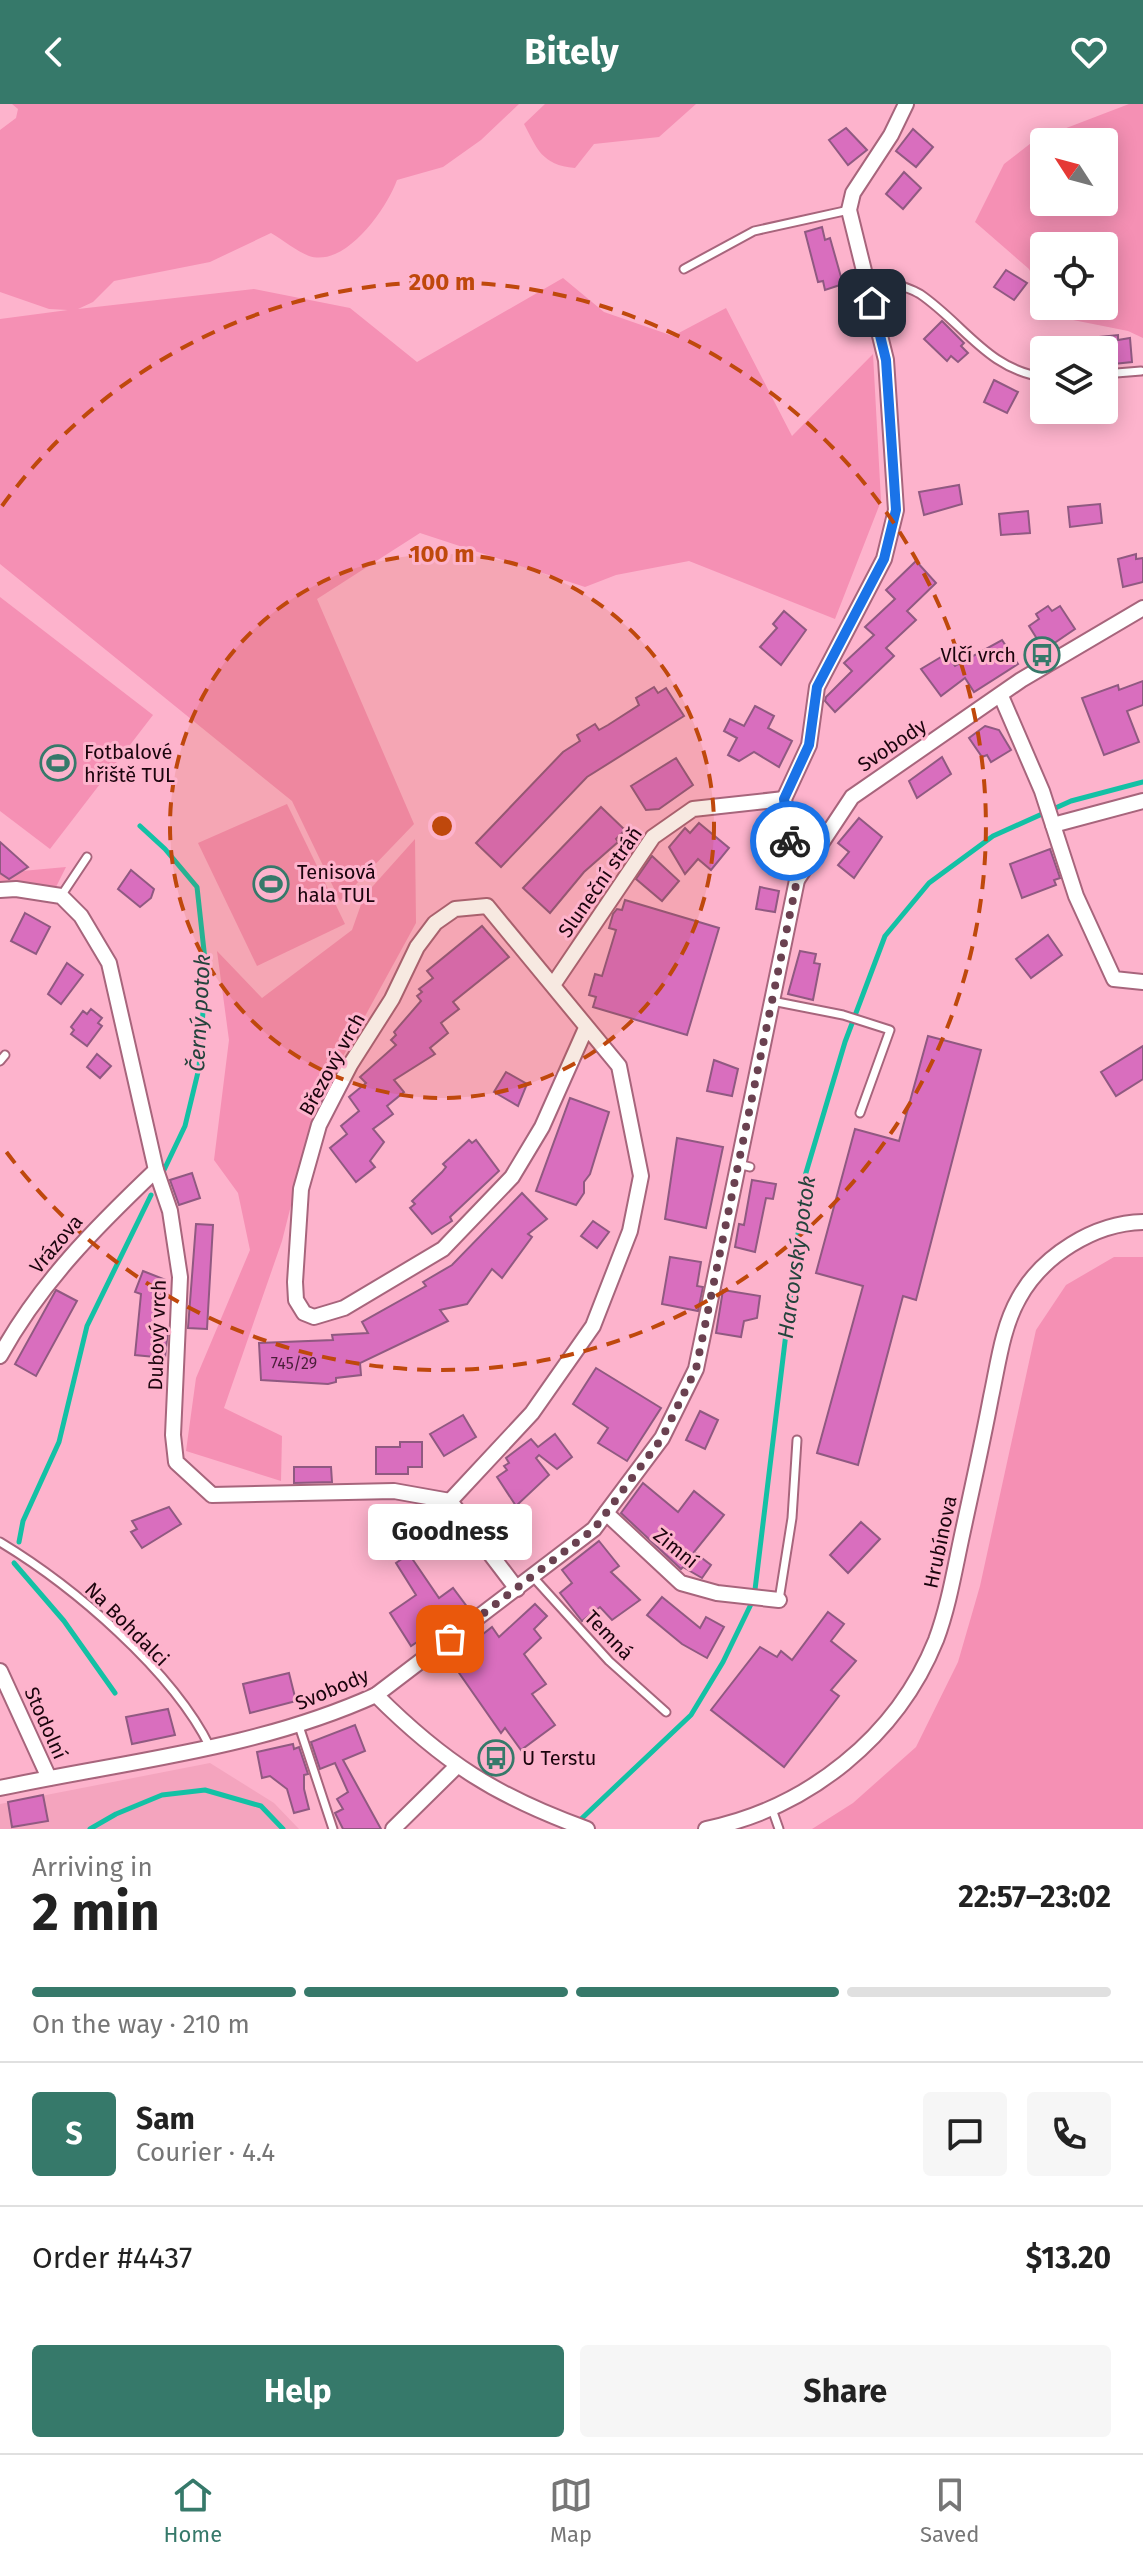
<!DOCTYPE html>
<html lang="en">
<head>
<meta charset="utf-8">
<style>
	body { margin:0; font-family:"Fira Sans",sans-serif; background:#f6f6f6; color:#222; height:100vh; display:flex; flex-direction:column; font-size:30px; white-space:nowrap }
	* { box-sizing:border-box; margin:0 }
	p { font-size:26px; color:#767676 }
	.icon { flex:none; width:44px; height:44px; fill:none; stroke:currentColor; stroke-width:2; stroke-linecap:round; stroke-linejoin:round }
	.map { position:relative; height:1725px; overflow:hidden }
	.details { display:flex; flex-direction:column; background:#fff; flex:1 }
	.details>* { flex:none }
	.needle { width:52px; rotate:306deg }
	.controls { position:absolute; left:1030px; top:24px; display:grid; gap:16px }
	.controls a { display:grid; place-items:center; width:88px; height:88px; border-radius:8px; background:#fff; box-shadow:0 4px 20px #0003; font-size:40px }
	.pin { position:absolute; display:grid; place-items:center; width:68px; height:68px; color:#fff; margin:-34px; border-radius:16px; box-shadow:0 4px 12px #0006 }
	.courier { position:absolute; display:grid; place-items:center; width:80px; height:80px; margin:-40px; border:6px solid #1a73e8; border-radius:50%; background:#fff; color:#222; box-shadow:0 2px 10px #0007 }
	.bubble { position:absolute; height:56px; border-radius:8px; background:#fff; box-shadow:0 4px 20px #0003; font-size:26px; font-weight:700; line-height:56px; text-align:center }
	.overview em { font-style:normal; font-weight:700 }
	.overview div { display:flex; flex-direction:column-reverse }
	.overview { display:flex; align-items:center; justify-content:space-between; height:136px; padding:0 32px }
	h1 { font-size:52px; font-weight:700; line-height:60px }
	.bar { display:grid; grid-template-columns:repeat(4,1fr); gap:12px 8px; align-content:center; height:96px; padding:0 32px }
	.bar i { height:10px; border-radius:6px; background:#e0e0e0 }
	.bar .active { background:#36796a }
	.bar p { grid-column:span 4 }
	.line { display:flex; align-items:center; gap:20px; padding:0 32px; border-top:2px solid #e0e0e0 }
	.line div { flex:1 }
	.round { display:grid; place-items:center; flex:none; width:84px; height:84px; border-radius:8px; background:#f6f6f6 }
	.action { display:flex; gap:16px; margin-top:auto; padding:16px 32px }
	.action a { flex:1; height:92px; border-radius:8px; background:#36796a; color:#fff; font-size:32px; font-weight:700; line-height:92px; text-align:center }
	.action a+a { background:#f6f6f6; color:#222 }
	header { display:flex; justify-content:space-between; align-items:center; height:104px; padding:0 32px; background:#36796a; color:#fff; font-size:36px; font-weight:700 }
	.dock { display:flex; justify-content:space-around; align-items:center; height:112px; border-top:2px solid #e0e0e0; background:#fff; font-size:22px; color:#767676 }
	.dock a { display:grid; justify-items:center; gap:4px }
	.dock .active { color:#36796a }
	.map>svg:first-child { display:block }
	.built { fill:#f4a4be }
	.green { fill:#f590b4; fill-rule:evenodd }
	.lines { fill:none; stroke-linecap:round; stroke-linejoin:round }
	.stream { stroke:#13c1a5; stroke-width:5 }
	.building { fill:#d96ebe; stroke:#905981; stroke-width:2 }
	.service-casing { stroke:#a7657c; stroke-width:11 }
	.minor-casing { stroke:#a7657c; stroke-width:18 }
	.service { stroke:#fff; stroke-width:7 }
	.minor { stroke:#fff; stroke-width:14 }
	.done { stroke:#6a4150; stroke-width:8; stroke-dasharray:0 14.4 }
	.route { stroke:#1a73e8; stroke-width:10 }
	.ring { fill:none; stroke:#bf480c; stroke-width:4; stroke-dasharray:14 10 }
	.labels { text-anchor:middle; stroke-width:6; stroke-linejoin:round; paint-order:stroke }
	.number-label { font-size:16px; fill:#4a1e39 }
	.poi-label { font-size:20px; fill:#1b040d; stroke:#fdb3cc; text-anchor:start }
	.street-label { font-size:20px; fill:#1b040d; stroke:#fdb3cc }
	.water-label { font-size:22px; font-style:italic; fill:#24433c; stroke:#fdb3cc }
	.centre { fill:#bf480c; stroke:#fdb3cc; stroke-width:4 }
	.ring-label { font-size:24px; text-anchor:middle; font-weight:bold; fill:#bf480c; stroke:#fdb3cc; stroke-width:6; stroke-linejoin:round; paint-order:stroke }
</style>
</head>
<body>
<header><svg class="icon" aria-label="back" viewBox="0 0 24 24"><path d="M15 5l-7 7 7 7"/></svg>Bitely<svg class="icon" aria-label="heart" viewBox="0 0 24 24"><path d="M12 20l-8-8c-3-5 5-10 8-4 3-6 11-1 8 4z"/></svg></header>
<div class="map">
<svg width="1143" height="1725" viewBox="0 0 1143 1725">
	<rect width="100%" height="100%" fill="#fdb3cc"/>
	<!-- built -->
	<polygon class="built" points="210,1659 274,1699 299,1725 0,1725 0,1700"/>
	<!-- green -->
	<g class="green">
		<path d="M 12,0 L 519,0 L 481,36 L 443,63 L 397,76 C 387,104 346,164 309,152 C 296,147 283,136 271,129 L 210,158 L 114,177 L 93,198 L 78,205 L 254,185 L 350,204 L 417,258 L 563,174 L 604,208 L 673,232 L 726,204 L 792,332 L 873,250 L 881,397 L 835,515 L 689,457 L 616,471 L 585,483 L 420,429 L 317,495 L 414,720 L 340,797 L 292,697 L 0,460 L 0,215 L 68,206 L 49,205 L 0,188 L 0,26 L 16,14 L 18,5 Z"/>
		<path d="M 545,0 L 696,0 L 659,33 L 594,40 L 575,64 C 541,61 537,44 524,20 Z"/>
		<path d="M 1129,0 L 1143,0 L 1143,234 L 1128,227 L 1053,212 L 1048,202 L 1104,202 L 1104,142 L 1044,142 L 1044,194 L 1029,165 L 975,118 L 1004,60 L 1035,36 ZM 1044,38 L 1104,38 L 1104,98 L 1044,98 Z"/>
		<polygon points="0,493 153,611 50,745 0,707"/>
		<polygon points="287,700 345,820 257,862 198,739"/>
		<polygon points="415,735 416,819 341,956 310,1026 282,1137 224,1304 282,1332 281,1377 186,1347 196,1274 250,1146 238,1089 214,1056 229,936 217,847 262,894 352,826 364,792"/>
		<polygon points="66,763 56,783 0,777 0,769"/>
		<polygon points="1114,1153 1143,1153 1143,1725 812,1725 853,1699 916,1643 958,1558 980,1482 1036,1226 1066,1181"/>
	</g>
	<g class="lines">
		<!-- stream -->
		<g class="stream">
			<polyline points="140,722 165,745 197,783 206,865 199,964 185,1022 164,1066"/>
			<polyline points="19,1438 23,1417 59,1338 87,1222 151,1091"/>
			<polyline points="14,1459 64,1517 115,1589"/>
			<polyline points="578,1718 691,1611 723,1558 754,1494 805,1072 845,938 885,832 929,779 993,732 1071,697 1143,678"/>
			<polyline points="90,1725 116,1710 162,1691 205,1686 261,1702 283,1725"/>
		</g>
	</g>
	<!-- building -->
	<g class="building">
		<polygon points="846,24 867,46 848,61 829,36"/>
		<polygon points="913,25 933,43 916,63 896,47"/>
		<polygon points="904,68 921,84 903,105 886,90"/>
		<polygon points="822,123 825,136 830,134 843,180 825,186 823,177 818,178 805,128"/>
		<polygon points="1006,166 1027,179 1014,196 994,183"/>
		<polygon points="942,217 964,239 961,242 968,249 958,258 951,252 947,257 924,235"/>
		<polygon points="1118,231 1118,236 1130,234 1132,258 1104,261 1100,233"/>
		<polygon points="994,276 1018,288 1007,309 984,298"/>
		<polygon points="959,381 962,400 924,411 919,388"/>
		<polygon points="1100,400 1102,419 1070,423 1068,403"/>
		<polygon points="1028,407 1030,429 1001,431 999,410"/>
		<polygon points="1136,450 1136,455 1143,454 1143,478 1123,483 1118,455"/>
		<polygon points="916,457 936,479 907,507 916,516 886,544 894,552 835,608 825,597 826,593 852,567 844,559 874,531 865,523 895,495 886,486"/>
		<polygon points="1048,502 1052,507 1060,502 1075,525 1044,546 1029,522 1039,515 1036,510"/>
		<polygon points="784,507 806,526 781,561 760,543 777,524 773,520"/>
		<polygon points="1002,536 1018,560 974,588 965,574 941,592 921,565 946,550 955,562"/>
		<polygon points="1143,577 1143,601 1127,607 1139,638 1104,651 1082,594 1118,581 1119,586"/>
		<polygon points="654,583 658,589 666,584 684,612 587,673 501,763 476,739 563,648 580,637 577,631 595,620 599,626 608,621 639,601 636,594"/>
		<polygon points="755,602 774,612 768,624 792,637 779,663 754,648 739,657 728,651 737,634 724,627 730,615 744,622"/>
		<polygon points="985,622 999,626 1011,646 991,658 987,651 982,653 969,634"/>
		<polygon points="942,653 951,670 917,694 909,677"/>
		<polygon points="676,654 693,681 659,705 646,706 631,682"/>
		<polygon points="601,703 625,726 616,735 618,738 584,768 550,809 523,784"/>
		<polygon points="859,714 882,733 854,774 838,761 849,748 838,739"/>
		<polygon points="699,719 729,744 711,766 698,755 685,770 669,743 685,724 690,729"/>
		<polygon points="0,738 28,763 9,775 0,769"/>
		<polygon points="1050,745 1060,774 1054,776 1056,781 1022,794 1010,760"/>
		<polygon points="652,752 679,777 662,797 636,775"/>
		<polygon points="131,766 154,785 151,794 140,803 118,785"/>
		<polygon points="760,783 779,787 775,808 756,805"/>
		<polygon points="625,796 719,824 687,931 593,903 596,893 589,891 595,870 602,872 616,826 609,824 613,810 617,805 622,806"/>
		<polygon points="25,809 50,823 36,850 11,837"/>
		<polygon points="482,822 509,853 453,898 459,905 441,919 448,929 430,944 435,950 394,976 404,988 387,1002 393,1010 373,1025 384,1038 370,1057 375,1063 356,1078 330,1044 347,1030 341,1022 359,1007 349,993 366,979 360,973 396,941 391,936 396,931 394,928 421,897 417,892 422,888 419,885 433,874 427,867"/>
		<polygon points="1048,831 1062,851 1031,874 1016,855"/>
		<polygon points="800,847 816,850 814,859 820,860 813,896 788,890"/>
		<polygon points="67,859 83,871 61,900 48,890"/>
		<polygon points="91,905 102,914 98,919 102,922 87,942 71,930 74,926 71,923 83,907 87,910"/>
		<polygon points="928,932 981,946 916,1196 903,1192 858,1361 817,1349 863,1182 816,1169 855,1025 899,1037"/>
		<polygon points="1143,942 1143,975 1116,992 1101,968"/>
		<polygon points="97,950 111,962 100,974 87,963"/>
		<polygon points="714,956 738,965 732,992 707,987"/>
		<polygon points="506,968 527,980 518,1002 494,988"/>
		<polygon points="570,994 609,1008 590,1070 584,1078 584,1089 576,1101 536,1087"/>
		<polygon points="677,1034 723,1043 706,1124 665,1115"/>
		<polygon points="469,1036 472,1039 476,1036 499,1067 450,1113 452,1117 432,1130 410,1104 415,1100 412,1097 442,1068 446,1063 443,1060"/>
		<polygon points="192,1069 200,1094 179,1101 170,1076"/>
		<polygon points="752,1076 776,1080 773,1095 766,1094 755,1148 735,1143 739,1120 744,1121"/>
		<polygon points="522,1089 547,1115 528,1130 532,1133 502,1174 492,1165 467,1200 440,1206 448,1217 360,1259 361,1271 336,1274 336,1278 328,1280 261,1276 259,1239 333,1236 332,1231 368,1229 362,1218 426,1182 423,1178 452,1161"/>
		<polygon points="593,1117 609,1128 597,1144 581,1132"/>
		<polygon points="196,1120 213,1121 207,1225 188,1224"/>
		<polygon points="670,1153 701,1158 697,1182 703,1183 698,1207 662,1200"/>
		<polygon points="143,1167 166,1176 155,1204 153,1224 168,1226 165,1254 135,1251 141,1190 135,1188"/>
		<polygon points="56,1186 77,1197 36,1272 15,1260"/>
		<polygon points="723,1186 760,1192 757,1214 744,1217 741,1233 716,1229"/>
		<polygon points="596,1264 661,1304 627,1357 598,1339 608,1324 573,1300"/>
		<polygon points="700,1307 718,1316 705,1345 686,1336"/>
		<polygon points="463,1311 476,1333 444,1352 430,1330"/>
		<polygon points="555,1330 572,1353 557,1365 539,1351 536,1354 549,1371 516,1402 497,1373 507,1366 504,1362 509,1359 506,1354 531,1335 538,1343"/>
		<polygon points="400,1338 422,1338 422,1363 408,1363 408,1370 376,1370 376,1343 400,1343"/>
		<polygon points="294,1363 331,1363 332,1378 294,1379"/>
		<polygon points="643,1379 678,1408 694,1387 724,1411 694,1448 711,1461 702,1474 683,1463 681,1465 621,1409"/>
		<polygon points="169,1403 181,1420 142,1444 131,1428 137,1425 132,1417"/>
		<polygon points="861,1418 880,1435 848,1469 830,1451"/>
		<polygon points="599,1437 619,1462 611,1468 640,1496 612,1516 600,1503 582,1517 560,1489 572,1479 562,1466"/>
		<polygon points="409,1450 439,1494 453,1484 468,1504 411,1542 390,1509 416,1491 396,1459"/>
		<polygon points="662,1493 700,1524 706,1513 724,1523 707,1554 682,1540 647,1511"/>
		<polygon points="535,1500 547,1512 534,1525 541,1534 524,1550 546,1580 532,1590 555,1621 521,1646 505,1624 501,1629 450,1556 492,1523 499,1533"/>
		<polygon points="828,1508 844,1520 831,1537 856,1557 831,1586 839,1592 784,1663 711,1606 760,1543 777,1553 781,1547 792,1556"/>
		<polygon points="289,1569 296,1597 250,1609 243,1580"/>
		<polygon points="168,1605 175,1631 132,1640 126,1613"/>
		<polygon points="355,1621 365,1647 343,1656 381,1725 343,1725 335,1709 343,1705 337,1695 348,1688 335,1659 320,1665 311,1638"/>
		<polygon points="293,1640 294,1645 299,1643 308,1670 304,1671 304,1685 309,1705 294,1709 287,1685 270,1672 262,1674 257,1648"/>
		<polygon points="43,1691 48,1717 12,1723 8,1698"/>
	</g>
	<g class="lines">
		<defs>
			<g id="service">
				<polyline points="684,165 754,127 849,106"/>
				<path d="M 866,171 C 883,177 905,181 920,190 C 964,220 988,266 1044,273"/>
				<polyline points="1104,270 1141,267"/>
				<polyline points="61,792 87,753"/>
				<polyline points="772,897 843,911 890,926 860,1009"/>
				<polyline points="0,957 5,951"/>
				<polyline points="738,1060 750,1063"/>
				<path d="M 0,1438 C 73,1482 172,1566 210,1643"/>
				<polyline points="533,1473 609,1557 666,1608"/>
				<polyline points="779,1496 792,1414 797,1336"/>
				<polyline points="299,1622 333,1725"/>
				<polyline points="772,1705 779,1725"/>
			</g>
			<g id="minor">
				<polyline points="1001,592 1042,687 1076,792 1114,875 1143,878"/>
				<polyline points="1053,721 1143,697"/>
				<polyline points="797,776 784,695 809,641 817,583 884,455 896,406 886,256 849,106 853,89 891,31 906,0"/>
				<polyline points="0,786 16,785 61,792 81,812 109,859 156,1066 170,1107 180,1173 173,1331 176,1358 212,1391 394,1387 450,1397 517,1485"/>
				<polyline points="553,881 653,733 693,705 784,695"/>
				<path d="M 0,1252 C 40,1179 96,1123 156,1066"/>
				<polyline points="450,1397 532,1309 593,1222 630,1127 641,1072 619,962 487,802 455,805 435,819 417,843 392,895 350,961 319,1021 301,1085 295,1178 296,1196 304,1209 314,1213 344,1204 443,1145 512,1073 542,1023 586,924"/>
				<polyline points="606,1409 681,1479 717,1489 779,1496"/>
				<polyline points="0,1567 49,1674"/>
				<path d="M 376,1591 C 443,1658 497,1693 587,1725"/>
				<path d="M 0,1684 C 127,1657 257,1645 376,1591 L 594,1425 L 662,1334 L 696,1265 L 797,776 L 852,693 L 1021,576 L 1143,504"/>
				<polyline points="393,1725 457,1662"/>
				<path d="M 706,1725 C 808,1704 897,1633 936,1536 C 948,1504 954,1469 961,1436 C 971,1389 982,1341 991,1293 C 998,1261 1002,1224 1019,1194 C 1042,1152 1094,1119 1143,1118"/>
			</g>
		</defs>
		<!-- service casing -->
		<use href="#service" class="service-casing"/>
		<!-- minor casing -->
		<use href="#minor" class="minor-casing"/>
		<!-- service -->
		<use href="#service" class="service"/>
		<!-- minor -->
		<use href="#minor" class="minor"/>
	</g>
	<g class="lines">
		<!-- done -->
		<polyline class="done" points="450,1535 594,1425 662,1334 696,1265 797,776 790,737"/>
		<!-- route -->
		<polyline class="route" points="790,737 784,695 809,641 817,583 884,455 896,406 886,256 872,199"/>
	</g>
	<!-- distance rings -->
	<circle cx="442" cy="722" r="272" fill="#bf480c" fill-opacity=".12"/>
	<g class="ring">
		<circle cx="442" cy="722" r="272"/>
		<path d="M2 402A544 544 0 1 1 2 1042"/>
	</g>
	<!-- icons -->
	<defs>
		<symbol id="bus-ring" viewBox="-11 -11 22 22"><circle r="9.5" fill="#fdb3cc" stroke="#36796a" stroke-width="1.5"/><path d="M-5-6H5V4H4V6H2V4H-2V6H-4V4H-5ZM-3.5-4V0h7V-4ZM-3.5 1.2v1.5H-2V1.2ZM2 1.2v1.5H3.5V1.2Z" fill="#36796a"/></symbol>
		<symbol id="stadium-ring" viewBox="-11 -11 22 22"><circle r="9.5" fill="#fdb3cc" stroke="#36796a" stroke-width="1.5"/><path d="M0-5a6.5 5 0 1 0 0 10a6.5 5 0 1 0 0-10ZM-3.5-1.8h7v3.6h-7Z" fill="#36796a"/></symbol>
	</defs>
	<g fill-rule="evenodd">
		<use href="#bus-ring" x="1022" y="531" width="40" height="40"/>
		<use href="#stadium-ring" x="38" y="639" width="40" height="40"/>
		<use href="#stadium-ring" x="251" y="760" width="40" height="40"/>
		<use href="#bus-ring" x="476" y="1634" width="40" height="40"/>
	</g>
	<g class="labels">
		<!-- number labels -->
		<g class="number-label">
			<text x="294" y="1265">745/29</text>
		</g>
		<!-- poi labels -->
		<g class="poi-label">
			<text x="1016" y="558" text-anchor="end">Vlčí vrch</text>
			<text x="84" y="655">Fotbalové<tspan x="84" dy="23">hřiště TUL</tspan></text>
			<text x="297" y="775">Tenisová<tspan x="297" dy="23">hala TUL</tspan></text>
			<text x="522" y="1661">U Terstu</text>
		</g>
		<!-- street labels -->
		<g class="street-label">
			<text transform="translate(892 641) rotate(-34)" y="7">Svobody</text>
			<text transform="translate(600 778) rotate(-55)" y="7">Sluneční stráň</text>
			<text transform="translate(332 960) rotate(-61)" y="7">Březový vrch</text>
			<text transform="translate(56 1140) rotate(-50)" y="7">Vrázova</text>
			<text transform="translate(157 1231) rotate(-88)" y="7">Dubový vrch</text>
			<text transform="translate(940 1438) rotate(-78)" y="7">Hrubínova</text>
			<text transform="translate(676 1444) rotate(39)" y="7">Zimní</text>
			<text transform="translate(127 1520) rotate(45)" y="7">Na Bohdalci</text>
			<text transform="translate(609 1531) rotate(46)" y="7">Temná</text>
			<text transform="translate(332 1585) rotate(-23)" y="7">Svobody</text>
			<text transform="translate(46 1619) rotate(66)" y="7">Stodolní</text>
		</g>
		<!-- water labels -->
		<g class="water-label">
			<text transform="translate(199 909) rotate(-87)" y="8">Černý potok</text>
			<text transform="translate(796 1153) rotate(-82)" y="8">Harcovský potok</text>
		</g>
	</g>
	<circle cx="442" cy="722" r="12" class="centre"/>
	<g class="ring-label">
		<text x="442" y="186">200 m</text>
		<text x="442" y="458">100 m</text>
	</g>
</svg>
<div class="controls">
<a><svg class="needle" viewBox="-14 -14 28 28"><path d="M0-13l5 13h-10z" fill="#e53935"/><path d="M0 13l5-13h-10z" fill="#767676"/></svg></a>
<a><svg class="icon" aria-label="locate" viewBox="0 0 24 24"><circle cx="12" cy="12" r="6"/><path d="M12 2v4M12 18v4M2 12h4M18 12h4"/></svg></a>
<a><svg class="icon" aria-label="layers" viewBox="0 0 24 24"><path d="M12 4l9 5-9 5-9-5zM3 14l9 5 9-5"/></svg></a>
</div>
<div class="pin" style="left:450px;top:1535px;background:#ea580c"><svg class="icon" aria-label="bag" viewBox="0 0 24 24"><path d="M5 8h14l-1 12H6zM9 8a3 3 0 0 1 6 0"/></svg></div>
<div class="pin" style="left:872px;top:199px;background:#1f2937"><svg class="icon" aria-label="home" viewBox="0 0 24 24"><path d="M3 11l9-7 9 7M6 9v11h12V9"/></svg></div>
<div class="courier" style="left:790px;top:737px"><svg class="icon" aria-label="bike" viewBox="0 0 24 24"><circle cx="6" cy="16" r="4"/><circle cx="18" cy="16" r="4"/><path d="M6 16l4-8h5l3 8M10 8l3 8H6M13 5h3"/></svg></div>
<div class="bubble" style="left:368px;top:1400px;width:164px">Goodness</div>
</div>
<section class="details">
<div class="overview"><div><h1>2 min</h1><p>Arriving in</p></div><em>22:57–23:02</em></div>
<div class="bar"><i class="active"></i><i class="active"></i><i class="active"></i><i></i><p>On the way · 210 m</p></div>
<div class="line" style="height:144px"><b class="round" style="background:#36796a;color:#fff">S</b><div><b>Sam</b><p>Courier · 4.4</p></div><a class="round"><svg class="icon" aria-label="chat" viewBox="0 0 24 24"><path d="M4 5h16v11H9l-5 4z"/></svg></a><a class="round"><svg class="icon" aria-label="phone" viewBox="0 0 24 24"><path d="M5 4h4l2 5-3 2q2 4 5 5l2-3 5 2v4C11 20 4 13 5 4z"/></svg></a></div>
<div class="line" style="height:104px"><div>Order #4437</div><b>$13.20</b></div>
<div class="action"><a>Help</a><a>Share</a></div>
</section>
<nav class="dock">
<a class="active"><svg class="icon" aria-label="home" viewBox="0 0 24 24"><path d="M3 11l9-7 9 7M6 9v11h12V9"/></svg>Home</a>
<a><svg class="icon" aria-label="map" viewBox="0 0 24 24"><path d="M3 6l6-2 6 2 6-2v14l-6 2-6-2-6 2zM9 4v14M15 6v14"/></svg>Map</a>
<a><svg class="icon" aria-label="saved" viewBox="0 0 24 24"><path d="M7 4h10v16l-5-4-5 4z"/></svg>Saved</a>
</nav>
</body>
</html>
